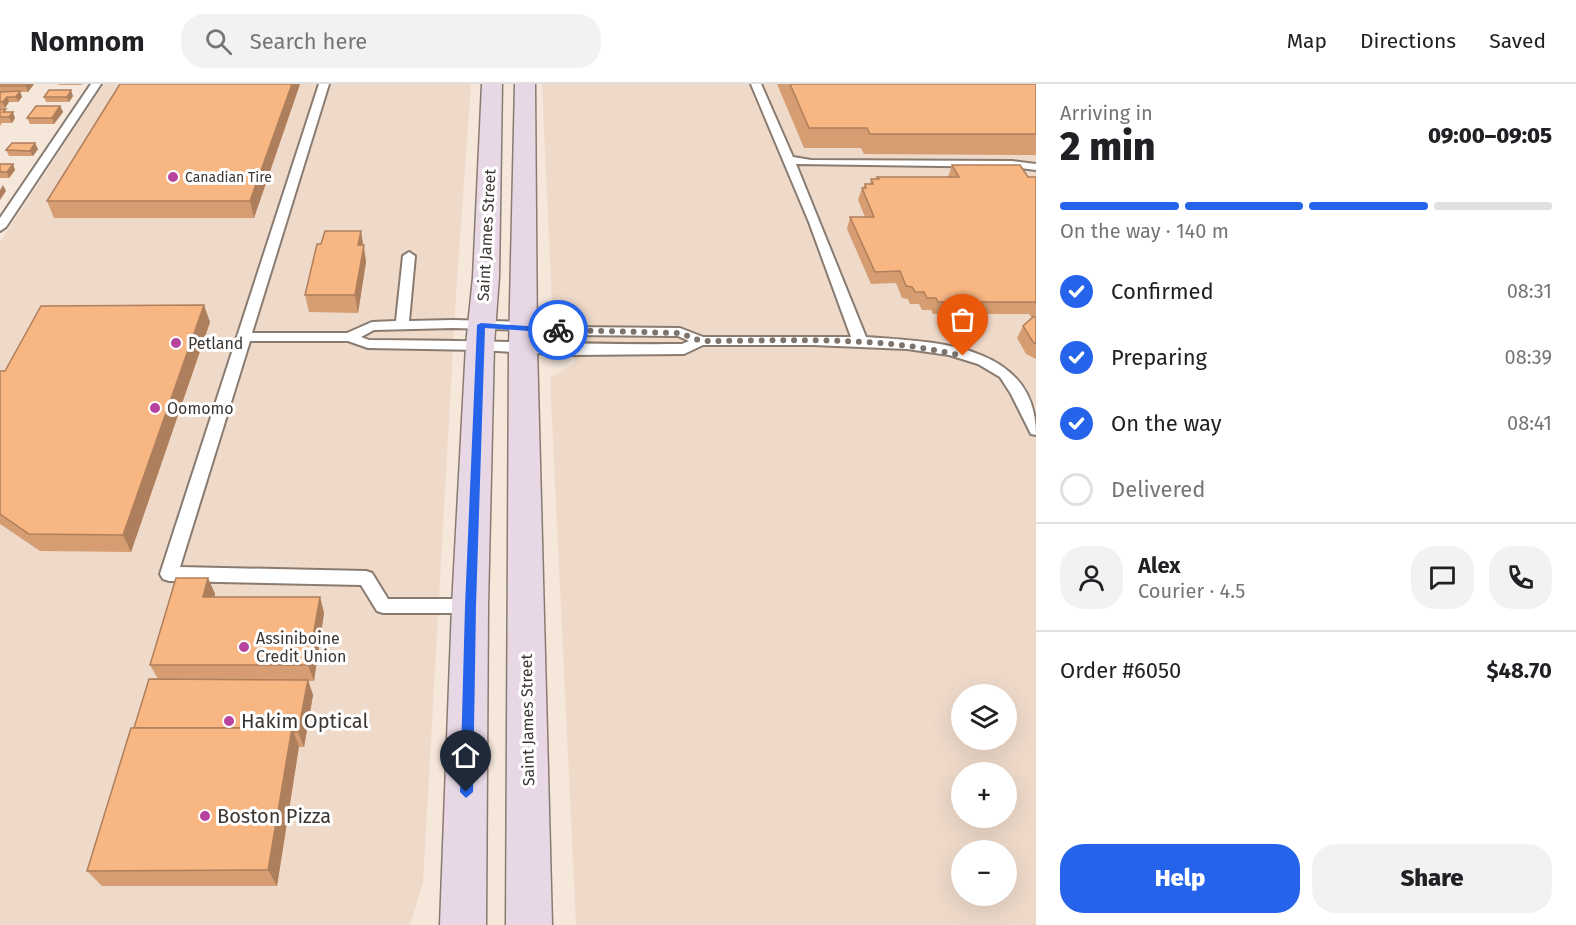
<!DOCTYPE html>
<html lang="en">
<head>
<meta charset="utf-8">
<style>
	body { margin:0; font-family:"Fira Sans",sans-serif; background:#f2f2f2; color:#202124; height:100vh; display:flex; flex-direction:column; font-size:22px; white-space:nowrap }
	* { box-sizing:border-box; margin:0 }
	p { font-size:20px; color:#757577 }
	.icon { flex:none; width:33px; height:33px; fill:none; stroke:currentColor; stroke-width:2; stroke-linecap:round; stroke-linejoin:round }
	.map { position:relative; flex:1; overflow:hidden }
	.drawer { display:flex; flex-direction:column; background:#fff; width:540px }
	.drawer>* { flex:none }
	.controls { position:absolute; left:951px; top:600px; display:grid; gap:12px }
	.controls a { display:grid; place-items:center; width:66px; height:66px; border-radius:50%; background:#fff; box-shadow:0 6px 24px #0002; font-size:30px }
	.pin { position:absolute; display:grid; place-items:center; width:51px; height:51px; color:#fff; margin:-62px -26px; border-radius:50% 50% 50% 0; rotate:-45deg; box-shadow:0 0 6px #0007 }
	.pin .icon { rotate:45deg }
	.courier { position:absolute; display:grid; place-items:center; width:60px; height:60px; margin:-30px; border:4px solid #2563eb; border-radius:50%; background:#fff; color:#222; box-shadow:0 2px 8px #0007 }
	.summary em { font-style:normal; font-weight:800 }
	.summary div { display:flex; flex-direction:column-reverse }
	.summary { display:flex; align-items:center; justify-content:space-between; height:102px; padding:0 24px }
	h1 { font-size:39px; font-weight:800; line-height:45px }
	.bar { display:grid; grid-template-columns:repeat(4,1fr); gap:9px 6px; align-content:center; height:72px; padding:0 24px }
	.bar i { height:8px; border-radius:4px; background:#e0e0e0 }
	.bar .active { background:#2563eb }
	.bar p { grid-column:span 4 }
	.line { display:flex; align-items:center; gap:15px; padding:0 24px; border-top:2px solid #e0e0e0 }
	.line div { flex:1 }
	.round { display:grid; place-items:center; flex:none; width:63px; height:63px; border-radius:24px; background:#f2f2f2 }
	ol { padding:0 24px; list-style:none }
	li { display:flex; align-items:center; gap:18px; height:66px }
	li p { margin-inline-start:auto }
	li .icon { padding:6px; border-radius:50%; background:#2563eb; color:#fff; stroke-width:4 }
	li:last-child { color:#757577 }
	li i { width:33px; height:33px; border:3px solid #e0e0e0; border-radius:50% }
	.action { display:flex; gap:12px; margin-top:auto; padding:12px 24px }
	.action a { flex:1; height:69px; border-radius:24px; background:#2563eb; color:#fff; font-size:24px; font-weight:800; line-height:69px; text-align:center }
	.action a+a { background:#f2f2f2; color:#202124 }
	header { display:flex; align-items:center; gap:36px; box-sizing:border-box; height:84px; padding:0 30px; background:#fff; border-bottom:2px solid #e0e0e0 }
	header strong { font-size:28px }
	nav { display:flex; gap:33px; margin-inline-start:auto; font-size:21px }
	.search { width:420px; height:54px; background:#f2f2f2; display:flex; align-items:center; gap:15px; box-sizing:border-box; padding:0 21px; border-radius:24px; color:#757577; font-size:22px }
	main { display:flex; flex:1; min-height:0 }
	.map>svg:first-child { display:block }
	.built { fill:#efdaca; fill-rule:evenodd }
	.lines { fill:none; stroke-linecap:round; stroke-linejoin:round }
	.lane-casing { stroke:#897b70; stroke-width:4 }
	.secondary-casing { stroke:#897b70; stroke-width:3 }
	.lane { fill:#fff; fill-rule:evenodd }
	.secondary { fill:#e8d8e6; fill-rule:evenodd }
	.wall { fill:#d59d71 }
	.shaded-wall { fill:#ae7f5c }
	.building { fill:#f8b683; stroke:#ae7f5c; stroke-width:1.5 }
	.route { fill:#2563eb }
	.done { stroke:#7d746d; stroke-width:6; stroke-dasharray:0 10.8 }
	.poi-dot { fill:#b8439c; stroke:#fff; stroke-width:2 }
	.labels { text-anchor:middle; stroke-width:6; stroke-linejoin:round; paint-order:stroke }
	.far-poi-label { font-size:14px; fill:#3c3632; stroke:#fff; text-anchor:start }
	.street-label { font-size:16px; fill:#3c3632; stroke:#fff }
	.poi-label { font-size:16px; fill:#3c3632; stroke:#fff; text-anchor:start }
	.near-poi-label { font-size:20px; fill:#3c3632; stroke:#fff; text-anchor:start }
</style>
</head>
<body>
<header>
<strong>Nomnom</strong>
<div class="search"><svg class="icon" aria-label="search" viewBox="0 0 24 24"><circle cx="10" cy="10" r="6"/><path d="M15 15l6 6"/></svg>Search here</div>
<nav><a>Map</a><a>Directions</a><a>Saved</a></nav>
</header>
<main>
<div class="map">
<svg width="1036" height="841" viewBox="0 0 1036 841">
	<rect width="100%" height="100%" fill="#f6e7db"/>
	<!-- built -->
	<g class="built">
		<polygon points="103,0 471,0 456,212 423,799 410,841 0,841 0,158"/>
		<path d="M 542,0 L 1036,0 L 1036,841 L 576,841 L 550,294 L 575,279 L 576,235 L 552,222 ZM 962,610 L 1006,610 L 1006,656 L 962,656 ZM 962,688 L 1006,688 L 1006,734 L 962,734 ZM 962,766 L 1006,766 L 1006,812 L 962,812 Z"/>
	</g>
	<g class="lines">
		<defs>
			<g id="lane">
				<polygon points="91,0 101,0 6,143 0,147 0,134"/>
				<path d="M 319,0 L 329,0 L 252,249 L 347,249 L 372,238 L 396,237 L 403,172 L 409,168 L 415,172 L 409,237 L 453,236 L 524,238 L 568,243 L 680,244 L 703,253 L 851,253 L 809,138 L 751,0 L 761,0 L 793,73 L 811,76 L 1012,77 L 1036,80 L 1036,86 L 1012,83 L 796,80 L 866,253 C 934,258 1036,259 1036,351 L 1031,350 L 1011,310 L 1000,293 L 978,280 L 949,271 L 907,265 L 813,261 L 703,261 L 684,270 L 571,271 L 480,266 L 368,264 L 348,257 L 250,257 L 180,483 L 366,487 L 372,489 L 388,515 L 470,515 L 476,517 L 479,522 L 476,527 L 470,529 L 383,529 L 377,527 L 361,501 L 169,497 L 163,495 L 160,490 ZM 453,244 L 524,246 L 568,251 L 678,252 L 689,257 L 682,260 C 578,261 474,256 369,256 L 361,253 L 374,246 Z"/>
			</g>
			<g id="secondary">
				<polygon points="482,0 502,0 499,193 494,261 488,522 486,841 440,841 452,522 466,261 473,193"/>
				<polygon points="515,0 535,0 537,263 552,841 506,841 509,263"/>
			</g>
		</defs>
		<!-- lane casing -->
		<use href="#lane" class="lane-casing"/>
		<!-- secondary casing -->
		<use href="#secondary" class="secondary-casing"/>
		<!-- lane -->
		<use href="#lane" class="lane"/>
		<!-- secondary -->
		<use href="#secondary" class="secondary"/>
	</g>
	<!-- wall -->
	<g class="wall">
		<polygon points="0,0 34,0 28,8 20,8 22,13 18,18 9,18 5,24 0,24"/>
		<polygon points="58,0 82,0 82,1 59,1"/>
		<polygon points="120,0 300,0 254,134 54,134 47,117"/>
		<polygon points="777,0 1036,0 1036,71 864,70 861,64 804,64"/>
		<polygon points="73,12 69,18 46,18 44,13"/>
		<polygon points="60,22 63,28 54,40 30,40 27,34"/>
		<polygon points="0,25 15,34 12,39 2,39 0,42"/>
		<polygon points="38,65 33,72 9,72 6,66"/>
		<polygon points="0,80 13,80 15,86 9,94 0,94"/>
		<polygon points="952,81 1028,93 1036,93 1036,275 1026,270 1017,254 1023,242 1032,234 1029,230 933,230 931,226 922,226 919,220 910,220 908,215 902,214 896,199 871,200 847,145 850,133 865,133 858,116 862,104 863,104 865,100 870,100 871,95 877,95 877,93 948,93"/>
		<polygon points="363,161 364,161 366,178 358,229 309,228 305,211"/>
		<polygon points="210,238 131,468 40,467 0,440 0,287 5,287"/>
		<polygon points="208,494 215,510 215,513 320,513 324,529 314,597 308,597 313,611 304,663 299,663 277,802 102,802 87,787 134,644 158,595 150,581"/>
	</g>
	<!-- shaded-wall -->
	<g class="shaded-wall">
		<polygon points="28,0 34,0 28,8 26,2"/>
		<polygon points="292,0 300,0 254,134 250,117"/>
		<polygon points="71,6 73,12 69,18 67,13"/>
		<polygon points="20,7 22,13 18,18 16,13"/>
		<polygon points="7,13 9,18 5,24 3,18"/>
		<polygon points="60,22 63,28 54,40 52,34"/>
		<polygon points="13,28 15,34 12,39 9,33"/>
		<polygon points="35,59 38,65 33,72 30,67"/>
		<polygon points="13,80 15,86 9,94 7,88"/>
		<polygon points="3,101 6,107 0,116 0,106"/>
		<polygon points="361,147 366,178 358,229 355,211 358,161"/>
		<polygon points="204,221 210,238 131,468 123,451"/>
		<polygon points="208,494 215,510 210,529 203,513"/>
		<polygon points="320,513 324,529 314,597 308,581"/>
		<polygon points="308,596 313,611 304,663 298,648"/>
		<polygon points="292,644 299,662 277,802 268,786"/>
	</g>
	<!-- building -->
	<g class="building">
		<polygon points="0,0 28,0 26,2 0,2"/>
		<polygon points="120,0 292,0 250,117 47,117"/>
		<polygon points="790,0 1036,0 1036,50 870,50 867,44 809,44"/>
		<polygon points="49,6 71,6 67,13 44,13"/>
		<polygon points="20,7 16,13 7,13 3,18 0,18 0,8"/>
		<polygon points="36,22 60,22 52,34 27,34"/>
		<polygon points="0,25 6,25 3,28 13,28 9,33 0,33"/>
		<polygon points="12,59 35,59 30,67 6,66"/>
		<polygon points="0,80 13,80 7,88 0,88"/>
		<polygon points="952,81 1020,81 1028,93 1036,93 1036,219 1035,218 938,218 936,214 927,214 924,208 915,208 912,203 906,202 900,187 875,188 850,133 874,133 862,104 866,104 865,100 873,100 871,95 879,95 877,93 959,93"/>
		<polygon points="325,147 361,147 358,161 364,161 355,211 305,211 317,160 321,160"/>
		<polygon points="204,221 123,451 29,450 0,430 0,287 5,287 41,222"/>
		<polygon points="1033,233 1036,233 1036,260 1033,258 1023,242"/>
		<polygon points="176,494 208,494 203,513 320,513 308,581 150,581"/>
		<polygon points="149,595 308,596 298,648 294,648 292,644 134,644"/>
		<polygon points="131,644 292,644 268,786 87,787"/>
	</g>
	<!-- route -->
	<polygon class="route" points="481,239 558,244 562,246 558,249 485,244 476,522 473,708 466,714 460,708 465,522 477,241"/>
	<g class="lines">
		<!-- done -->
		<path class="done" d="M 558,246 L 680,249 L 701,257 C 788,257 877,251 963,272"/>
	</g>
	<!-- markers -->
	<g class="poi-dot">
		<circle cx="173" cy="93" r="6"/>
		<circle cx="176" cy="259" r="6"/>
		<circle cx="155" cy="324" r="6"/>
		<circle cx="244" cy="563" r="6"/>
		<circle cx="229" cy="637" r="6"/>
		<circle cx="205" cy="732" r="6"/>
	</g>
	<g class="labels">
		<!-- far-poi labels -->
		<g class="far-poi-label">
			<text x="185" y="98">Canadian Tire</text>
		</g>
		<!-- street labels -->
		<g class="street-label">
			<text transform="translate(486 151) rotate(-87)" y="6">Saint James Street</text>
			<text transform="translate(527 636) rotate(-91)" y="6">Saint James Street</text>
		</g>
		<!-- poi labels -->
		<g class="poi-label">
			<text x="188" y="265">Petland</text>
			<text x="167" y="330">Oomomo</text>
			<text x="256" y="560">Assiniboine<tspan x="256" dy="18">Credit Union</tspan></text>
		</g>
		<!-- near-poi labels -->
		<g class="near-poi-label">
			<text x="241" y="644">Hakim Optical</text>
			<text x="217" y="739">Boston Pizza</text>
		</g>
	</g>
</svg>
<div class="controls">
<a><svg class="icon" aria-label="layers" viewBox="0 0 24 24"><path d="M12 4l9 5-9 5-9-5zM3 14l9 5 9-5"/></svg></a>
<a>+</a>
<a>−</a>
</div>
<div class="pin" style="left:963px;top:272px;background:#ea580c"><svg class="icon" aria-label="bag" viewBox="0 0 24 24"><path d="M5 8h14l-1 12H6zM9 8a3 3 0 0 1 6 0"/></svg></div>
<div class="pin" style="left:466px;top:708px;background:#1f2937"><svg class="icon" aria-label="home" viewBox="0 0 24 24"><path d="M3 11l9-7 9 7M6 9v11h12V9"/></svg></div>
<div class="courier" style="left:558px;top:246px"><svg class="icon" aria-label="bike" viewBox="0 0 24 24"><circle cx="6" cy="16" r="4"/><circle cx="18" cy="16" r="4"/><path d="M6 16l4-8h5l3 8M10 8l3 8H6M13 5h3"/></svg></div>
</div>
<section class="drawer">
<div class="summary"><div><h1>2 min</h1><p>Arriving in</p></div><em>09:00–09:05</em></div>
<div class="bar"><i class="active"></i><i class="active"></i><i class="active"></i><i></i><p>On the way · 140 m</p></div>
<ol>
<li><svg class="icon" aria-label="check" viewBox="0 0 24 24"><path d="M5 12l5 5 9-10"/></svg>Confirmed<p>08:31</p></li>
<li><svg class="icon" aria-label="check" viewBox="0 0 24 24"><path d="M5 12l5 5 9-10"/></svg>Preparing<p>08:39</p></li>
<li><svg class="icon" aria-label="check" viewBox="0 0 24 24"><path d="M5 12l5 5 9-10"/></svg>On the way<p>08:41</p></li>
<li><i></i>Delivered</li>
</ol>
<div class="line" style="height:108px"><a class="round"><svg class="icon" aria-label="person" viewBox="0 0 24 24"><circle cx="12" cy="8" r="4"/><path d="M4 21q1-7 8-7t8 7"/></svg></a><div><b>Alex</b><p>Courier · 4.5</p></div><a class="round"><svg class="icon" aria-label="chat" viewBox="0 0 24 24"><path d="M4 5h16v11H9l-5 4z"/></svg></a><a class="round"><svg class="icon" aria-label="phone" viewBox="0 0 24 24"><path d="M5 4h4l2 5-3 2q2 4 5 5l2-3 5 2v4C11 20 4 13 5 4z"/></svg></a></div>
<div class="line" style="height:78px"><div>Order #6050</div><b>$48.70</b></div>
<div class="action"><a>Help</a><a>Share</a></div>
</section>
</main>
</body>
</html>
